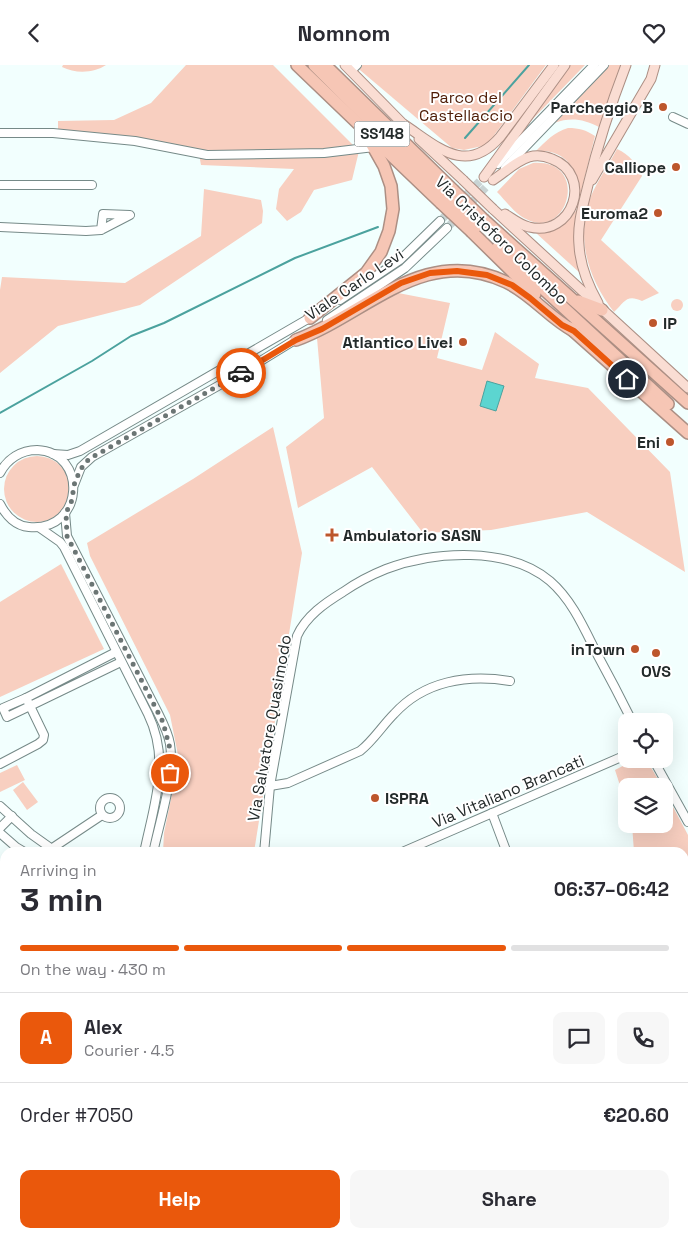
<!DOCTYPE html>
<html lang="en">
<head>
<meta charset="utf-8">
<style>
	body { margin:0; font-family:"Space Grotesk",sans-serif; background:#f7f7f7; color:#2b2b33; height:100vh; display:flex; flex-direction:column; font-size:19px; white-space:nowrap }
	* { box-sizing:border-box; margin:0 }
	p { font-size:16px; color:#7c7c81 }
	.icon { flex:none; width:28px; height:28px; fill:none; stroke:currentColor; stroke-width:2; stroke-linecap:round; stroke-linejoin:round }
	.map { position:relative; flex:1; overflow:hidden }
	.sheet { position:absolute; left:0px; top:782px; width:689px; height:391px; display:flex; flex-direction:column; background:#fff; border-radius:15px 15px 0 0; box-shadow:0 5px 20px #0002 }
	.sheet>* { flex:none }
	.buttons { position:absolute; left:618px; top:648px; display:grid; gap:10px }
	.buttons a { display:grid; place-items:center; width:55px; height:55px; border-radius:10px; background:#fff; box-shadow:0 5px 20px #0002; font-size:25px }
	.pin { position:absolute; display:grid; place-items:center; width:42px; height:42px; color:#fff; margin:-21px; border:2px solid #fff; border-radius:50%; box-shadow:0 1px 5px #0007 }
	.courier { position:absolute; display:grid; place-items:center; width:50px; height:50px; margin:-25px; border:4px solid #ea580c; border-radius:50%; background:#fff; color:#222; box-shadow:0 1px 6px #0007 }
	.headline em { font-style:normal; font-weight:800 }
	.headline div { display:flex; flex-direction:column-reverse }
	.headline { display:flex; align-items:center; justify-content:space-between; height:85px; padding:0 20px }
	h1 { font-size:32px; font-weight:800; line-height:38px }
	.bar { display:grid; grid-template-columns:repeat(4,1fr); gap:8px 5px; align-content:center; height:60px; padding:0 20px }
	.bar i { height:6px; border-radius:4px; background:#e1e1e2 }
	.bar .active { background:#ea580c }
	.bar p { grid-column:span 4 }
	.line { display:flex; align-items:center; gap:12px; padding:0 20px; border-top:1px solid #e1e1e2 }
	.line div { flex:1 }
	.round { display:grid; place-items:center; flex:none; width:52px; height:52px; border-radius:10px; background:#f7f7f7 }
	.button { display:flex; gap:10px; margin-top:auto; padding:10px 20px }
	.button a { flex:1; height:58px; border-radius:10px; background:#ea580c; color:#fff; font-size:20px; font-weight:800; line-height:58px; text-align:center }
	.button a+a { background:#f7f7f7; color:#2b2b33 }
	header { display:flex; justify-content:space-between; align-items:center; height:65px; padding:0 20px; background:#fff; font-size:22px; font-weight:800 }
	.map>svg:first-child { display:block }
	.green { fill:#f8cfc0 }
	.water { fill:#5cd5d0; stroke:#4ba29e }
	.lines { fill:none; stroke-linecap:round; stroke-linejoin:round }
	.stream { stroke:#4ba29e; stroke-width:2 }
	.minor-tunnel { stroke:#c9d4d4; stroke-width:8; stroke-dasharray:8 4; stroke-linecap:butt }
	.minor-casing { stroke:#768a88; stroke-width:10 }
	.major-casing { stroke:#ac8f84; stroke-width:11 }
	.highway-casing { stroke:#ac8f84; stroke-width:14 }
	.minor { stroke:#fff; stroke-width:8 }
	.major { stroke:#faddd3; stroke-width:9 }
	.highway { stroke:#f6c6b5; stroke-width:11 }
	.major-bridge-casing { stroke:#ac8f84; stroke-width:11; stroke-linecap:butt }
	.highway-bridge-casing { stroke:#ac8f84; stroke-width:14; stroke-linecap:butt }
	.major-bridge { stroke:#faddd3; stroke-width:9 }
	.highway-bridge { stroke:#f6c6b5; stroke-width:11 }
	.done { stroke:#6b7574; stroke-width:5; stroke-dasharray:0 9 }
	.route { stroke:#ea580c; stroke-width:6 }
	.poi-dot { fill:#bd562c; stroke:#fff; stroke-width:2 }
	.labels { text-anchor:middle; stroke-width:4; stroke-linejoin:round; paint-order:stroke }
	.shield { fill:#fff; stroke:#656a6a; stroke-width:1 }
	.shield-label { font-size:15px; font-weight:bold; fill:#232a2a }
	.park-label { font-size:16px; fill:#4e1c06; stroke:#fff }
	.poi-label { font-size:16px; font-weight:bold; fill:#232a2a; stroke:#fff; text-anchor:end }
	.street-label { font-size:16px; fill:#232a2a; stroke:#fff }
</style>
</head>
<body>
<header><svg class="icon" aria-label="back" viewBox="0 0 24 24"><path d="M15 5l-7 7 7 7"/></svg>Nomnom<svg class="icon" aria-label="heart" viewBox="0 0 24 24"><path d="M12 20l-8-8c-3-5 5-10 8-4 3-6 11-1 8 4z"/></svg></header>
<div class="map">
<svg width="688" height="1173" viewBox="0 0 688 1173">
	<rect width="100%" height="100%" fill="#f2fffe"/>
	<!-- green -->
	<g class="green">
		<path d="M 63,0 L 106,0 C 94,8 76,9 62,2 Z"/>
		<polygon points="186,0 273,0 359,86 352,115 314,125 301,147 287,156 276,144 279,124 294,104 201,100 199,89 58,68 58,56 114,55 151,38"/>
		<polygon points="354,0 546,0 487,80 464,85 452,83"/>
		<polygon points="570,0 585,0 526,61"/>
		<path d="M 609,0 L 621,0 L 599,62 C 583,54 571,52 554,58 Z"/>
		<path d="M 568,63 C 579,63 586,65 595,71 L 580,131 C 579,104 565,84 536,86 C 546,76 554,67 568,63 Z"/>
		<path d="M 617,84 C 630,90 636,98 642,111 L 601,175 L 659,228 L 642,236 C 626,229 625,237 614,247 C 588,214 575,172 591,131 C 598,115 609,99 617,84 Z"/>
		<path d="M 533,98 C 591,94 568,177 526,154 C 515,149 506,136 497,127 L 519,104 Z"/>
		<polygon points="204,124 261,135 263,146 262,158 140,240 58,261 0,308 0,225 2,212 125,218 201,171"/>
		<path d="M 577,144 L 576,189 L 580,208 L 536,168 C 557,167 565,162 577,144 Z"/>
		<polygon points="393,227 450,238 437,293 482,305 495,267 539,299 535,313 588,323 670,407 685,507 587,447 491,465 423,468 372,402 298,443 286,382 324,353 317,273"/>
		<circle cx="677" cy="240" r="6"/>
		<polygon points="273,362 302,488 254,787 163,787 164,768 179,695 170,650 90,491 87,478 193,414"/>
		<circle cx="37" cy="424" r="33"/>
		<polygon points="61,499 104,584 0,632 0,537"/>
		<polygon points="636,694 646,694 662,721 626,721 626,739 615,705"/>
		<polygon points="17,700 25,715 0,727 0,708"/>
		<polygon points="23,717 38,737 27,745 13,725"/>
		<polygon points="664,725 688,770 688,842 684,842 684,788 634,787 632,759 664,759"/>
		<polygon points="684,868 688,868 688,925 684,914"/>
		<polygon points="684,956 688,963 688,1005 684,1009"/>
		<polygon points="688,1083 688,1173 556,1173 554,1169 684,1169 684,1085"/>
		<polygon points="87,1169 190,1169 189,1173 87,1173"/>
	</g>
	<!-- water -->
	<polygon class="water" points="487,316 504,321 496,346 480,341"/>
	<g class="lines">
		<!-- stream -->
		<g class="stream">
			<polyline points="465,73 529,0"/>
			<polyline points="0,348 92,296 131,271 164,258 295,193 378,162"/>
		</g>
		<!-- minor-tunnel -->
		<g class="minor-tunnel">
			<polyline points="440,156 482,114"/>
			<polyline points="447,163 488,120"/>
			<polyline points="0,977 5,974"/>
		</g>
		<defs>
			<g id="minor">
				<polyline points="351,6 357,0"/>
				<polyline points="673,52 688,59"/>
				<polyline points="0,68 53,68 135,76 207,90 324,88 374,82"/>
				<polyline points="498,99 594,0"/>
				<polyline points="505,103 604,0"/>
				<polyline points="0,120 92,120"/>
				<polyline points="0,162 86,166 101,165 130,150 103,149 101,165"/>
				<polyline points="340,235 400,195 440,156"/>
				<polyline points="327,255 405,203 447,163"/>
				<polyline points="53,389 68,390 80,386 313,251"/>
				<path d="M 0,408 C 7,394 21,385 37,385 C 88,387 85,467 29,462 C 16,461 6,451 0,439"/>
				<polyline points="74,420 81,402 92,392 241,308 298,273"/>
				<path d="M 65,448 L 67,471 L 157,646 C 162,656 168,667 170,679 C 175,711 160,755 153,788"/>
				<path d="M 40,463 L 60,477 L 64,482 L 148,649 C 171,696 154,739 144,788"/>
				<polyline points="116,587 26,633 30,641 121,597"/>
				<polyline points="653,694 688,757"/>
				<polyline points="0,699 38,679 43,675 44,670 30,641 7,652 3,643 26,633"/>
				<path d="M 270,721 L 288,718 L 360,686 C 373,676 382,661 394,649 C 424,616 467,609 510,616"/>
				<circle cx="110" cy="743" r="10"/>
				<polyline points="0,741 31,769 52,784"/>
				<polyline points="492,748 507,788"/>
				<polyline points="0,763 12,751"/>
				<polyline points="0,768 16,782 26,788"/>
				<polyline points="45,788 102,750"/>
				<path d="M 264,788 L 270,721 L 297,571 C 306,551 325,538 343,527 C 356,518 371,510 386,504 C 434,486 509,481 550,516 C 572,535 584,563 597,589 C 609,611 621,634 632,656"/>
				<polyline points="400,788 626,690"/>
				<polyline points="684,851 688,851"/>
				<polyline points="684,861 688,861"/>
				<polyline points="684,935 688,941"/>
				<polyline points="0,1006 5,1002"/>
				<polyline points="684,1030 688,1027"/>
				<polyline points="306,1169 306,1173"/>
				<polyline points="316,1169 316,1173"/>
				<polyline points="236,1173 236,1169"/>
				<polyline points="399,1173 406,1169"/>
			</g>
			<g id="major">
				<polyline points="345,0 406,62"/>
				<path d="M 403,59 C 436,80 465,112 500,72 L 554,0"/>
				<polyline points="419,74 463,115"/>
				<polyline points="484,112 565,0"/>
				<path d="M 493,115 C 504,108 516,96 529,92 C 536,90 545,91 552,94 C 594,110 573,173 529,162 C 520,160 513,154 505,149"/>
				<polyline points="592,115 651,14 655,0"/>
				<polyline points="493,144 688,323"/>
				<path d="M 598,238 C 588,220 580,201 579,180 C 577,159 583,141 588,120 C 598,79 611,39 626,0"/>
			</g>
			<g id="highway">
				<polyline points="297,0 441,138"/>
				<polyline points="314,0 446,132"/>
				<polyline points="325,0 453,125"/>
				<polyline points="484,155 688,338"/>
				<polyline points="472,167 535,229"/>
				<polyline points="498,182 668,339"/>
				<polyline points="578,236 602,245"/>
				<polyline points="310,253 366,208 381,187 389,166 393,144 391,121 384,101 362,62"/>
				<polyline points="570,263 688,368"/>
				<path d="M 296,275 C 367,249 424,178 506,217 C 532,229 549,253 574,266"/>
			</g>
		</defs>
		<!-- minor casing -->
		<use href="#minor" class="minor-casing"/>
		<!-- major casing -->
		<use href="#major" class="major-casing"/>
		<!-- highway casing -->
		<use href="#highway" class="highway-casing"/>
		<!-- minor -->
		<use href="#minor" class="minor"/>
		<!-- major -->
		<use href="#major" class="major"/>
		<!-- highway -->
		<use href="#highway" class="highway"/>
		<defs>
			<polyline id="major-bridge" points="463,115 493,144"/>
			<g id="highway-bridge">
				<polyline points="453,125 484,155"/>
				<polyline points="446,132 477,161"/>
				<polyline points="441,138 472,167"/>
			</g>
		</defs>
		<!-- major-bridge casing -->
		<use href="#major-bridge" class="major-bridge-casing"/>
		<!-- highway-bridge casing -->
		<use href="#highway-bridge" class="highway-bridge-casing"/>
		<!-- major-bridge -->
		<use href="#major-bridge" class="major-bridge"/>
		<!-- highway-bridge -->
		<use href="#highway-bridge" class="highway-bridge"/>
	</g>
	<g class="lines">
		<!-- done -->
		<polyline class="done" points="170,708 170,684 163,657 67,471 66,448 72,435 74,420 80,405 89,394 241,308"/>
		<!-- route -->
		<polyline class="route" points="241,308 296,275 322,264 401,218 430,208 457,206 487,210 512,220 530,233 562,260 574,266 627,314"/>
	</g>
	<!-- markers -->
	<g class="poi-dot">
		<circle cx="663" cy="42" r="5"/>
		<circle cx="676" cy="102" r="5"/>
		<circle cx="658" cy="148" r="5"/>
		<circle cx="653" cy="258" r="5"/>
		<circle cx="463" cy="277" r="5"/>
		<circle cx="670" cy="377" r="5"/>
		<path d="M329.5 462.5h5v5h5v5h-5v5h-5v-5h-5v-5h5z"/>
		<circle cx="635" cy="584" r="5"/>
		<circle cx="656" cy="588" r="5"/>
		<circle cx="375" cy="733" r="5"/>
	</g>
	<g class="labels">
		<!-- shield labels -->
		<rect class="shield" x="354.5" y="56.5" width="55" height="25" rx="4"/>
		<g class="shield-label">
			<text x="382" y="74">SS148</text>
		</g>
		<!-- park labels -->
		<g class="park-label">
			<text x="466" y="38">Parco del<tspan x="466" dy="18">Castellaccio</tspan></text>
		</g>
		<!-- poi labels -->
		<g class="poi-label">
			<text x="653" y="48">Parcheggio B</text>
			<text x="666" y="108">Calliope</text>
			<text x="648" y="154">Euroma2</text>
			<text x="663" y="264" text-anchor="start">IP</text>
			<text x="453" y="283">Atlantico Live!</text>
			<text x="660" y="383">Eni</text>
			<text x="343" y="476" text-anchor="start">Ambulatorio SASN</text>
			<text x="625" y="590">inTown</text>
			<text x="656" y="612" text-anchor="middle">OVS</text>
			<text x="385" y="739" text-anchor="start">ISPRA</text>
		</g>
		<!-- street labels -->
		<g class="street-label">
			<text transform="translate(502 175) rotate(44)" y="6">Via Cristoforo Colombo</text>
			<text transform="translate(354 219) rotate(-34)" y="6">Viale Carlo Levi</text>
			<text transform="translate(269 663) rotate(-80)" y="6">Via Salvatore Quasimodo</text>
			<text transform="translate(508 726) rotate(-23)" y="6">Via Vitaliano Brancati</text>
		</g>
	</g>
</svg>
<div class="buttons">
<a><svg class="icon" aria-label="locate" viewBox="0 0 24 24"><circle cx="12" cy="12" r="6"/><path d="M12 2v4M12 18v4M2 12h4M18 12h4"/></svg></a>
<a><svg class="icon" aria-label="layers" viewBox="0 0 24 24"><path d="M12 4l9 5-9 5-9-5zM3 14l9 5 9-5"/></svg></a>
</div>
<div class="pin" style="left:170px;top:708px;background:#ea580c"><svg class="icon" aria-label="bag" viewBox="0 0 24 24"><path d="M5 8h14l-1 12H6zM9 8a3 3 0 0 1 6 0"/></svg></div>
<div class="pin" style="left:627px;top:314px;background:#1f2937"><svg class="icon" aria-label="home" viewBox="0 0 24 24"><path d="M3 11l9-7 9 7M6 9v11h12V9"/></svg></div>
<div class="courier" style="left:241px;top:308px"><svg class="icon" aria-label="car" viewBox="0 0 24 24"><path d="M5 17H2v-5l4-1 3-4h7l3 4 3 1v5h-3M9 17h6M6 11h13"/><circle cx="7" cy="17" r="2"/><circle cx="17" cy="17" r="2"/></svg></div>
<section class="sheet">
<div class="headline"><div><h1>3 min</h1><p>Arriving in</p></div><em>06:37–06:42</em></div>
<div class="bar"><i class="active"></i><i class="active"></i><i class="active"></i><i></i><p>On the way · 430 m</p></div>
<div class="line" style="height:90px"><b class="round" style="background:#ea580c;color:#fff">A</b><div><b>Alex</b><p>Courier · 4.5</p></div><a class="round"><svg class="icon" aria-label="chat" viewBox="0 0 24 24"><path d="M4 5h16v11H9l-5 4z"/></svg></a><a class="round"><svg class="icon" aria-label="phone" viewBox="0 0 24 24"><path d="M5 4h4l2 5-3 2q2 4 5 5l2-3 5 2v4C11 20 4 13 5 4z"/></svg></a></div>
<div class="line" style="height:65px"><div>Order #7050</div><b>€20.60</b></div>
<div class="button"><a>Help</a><a>Share</a></div>
</section>
</div>
</body>
</html>
